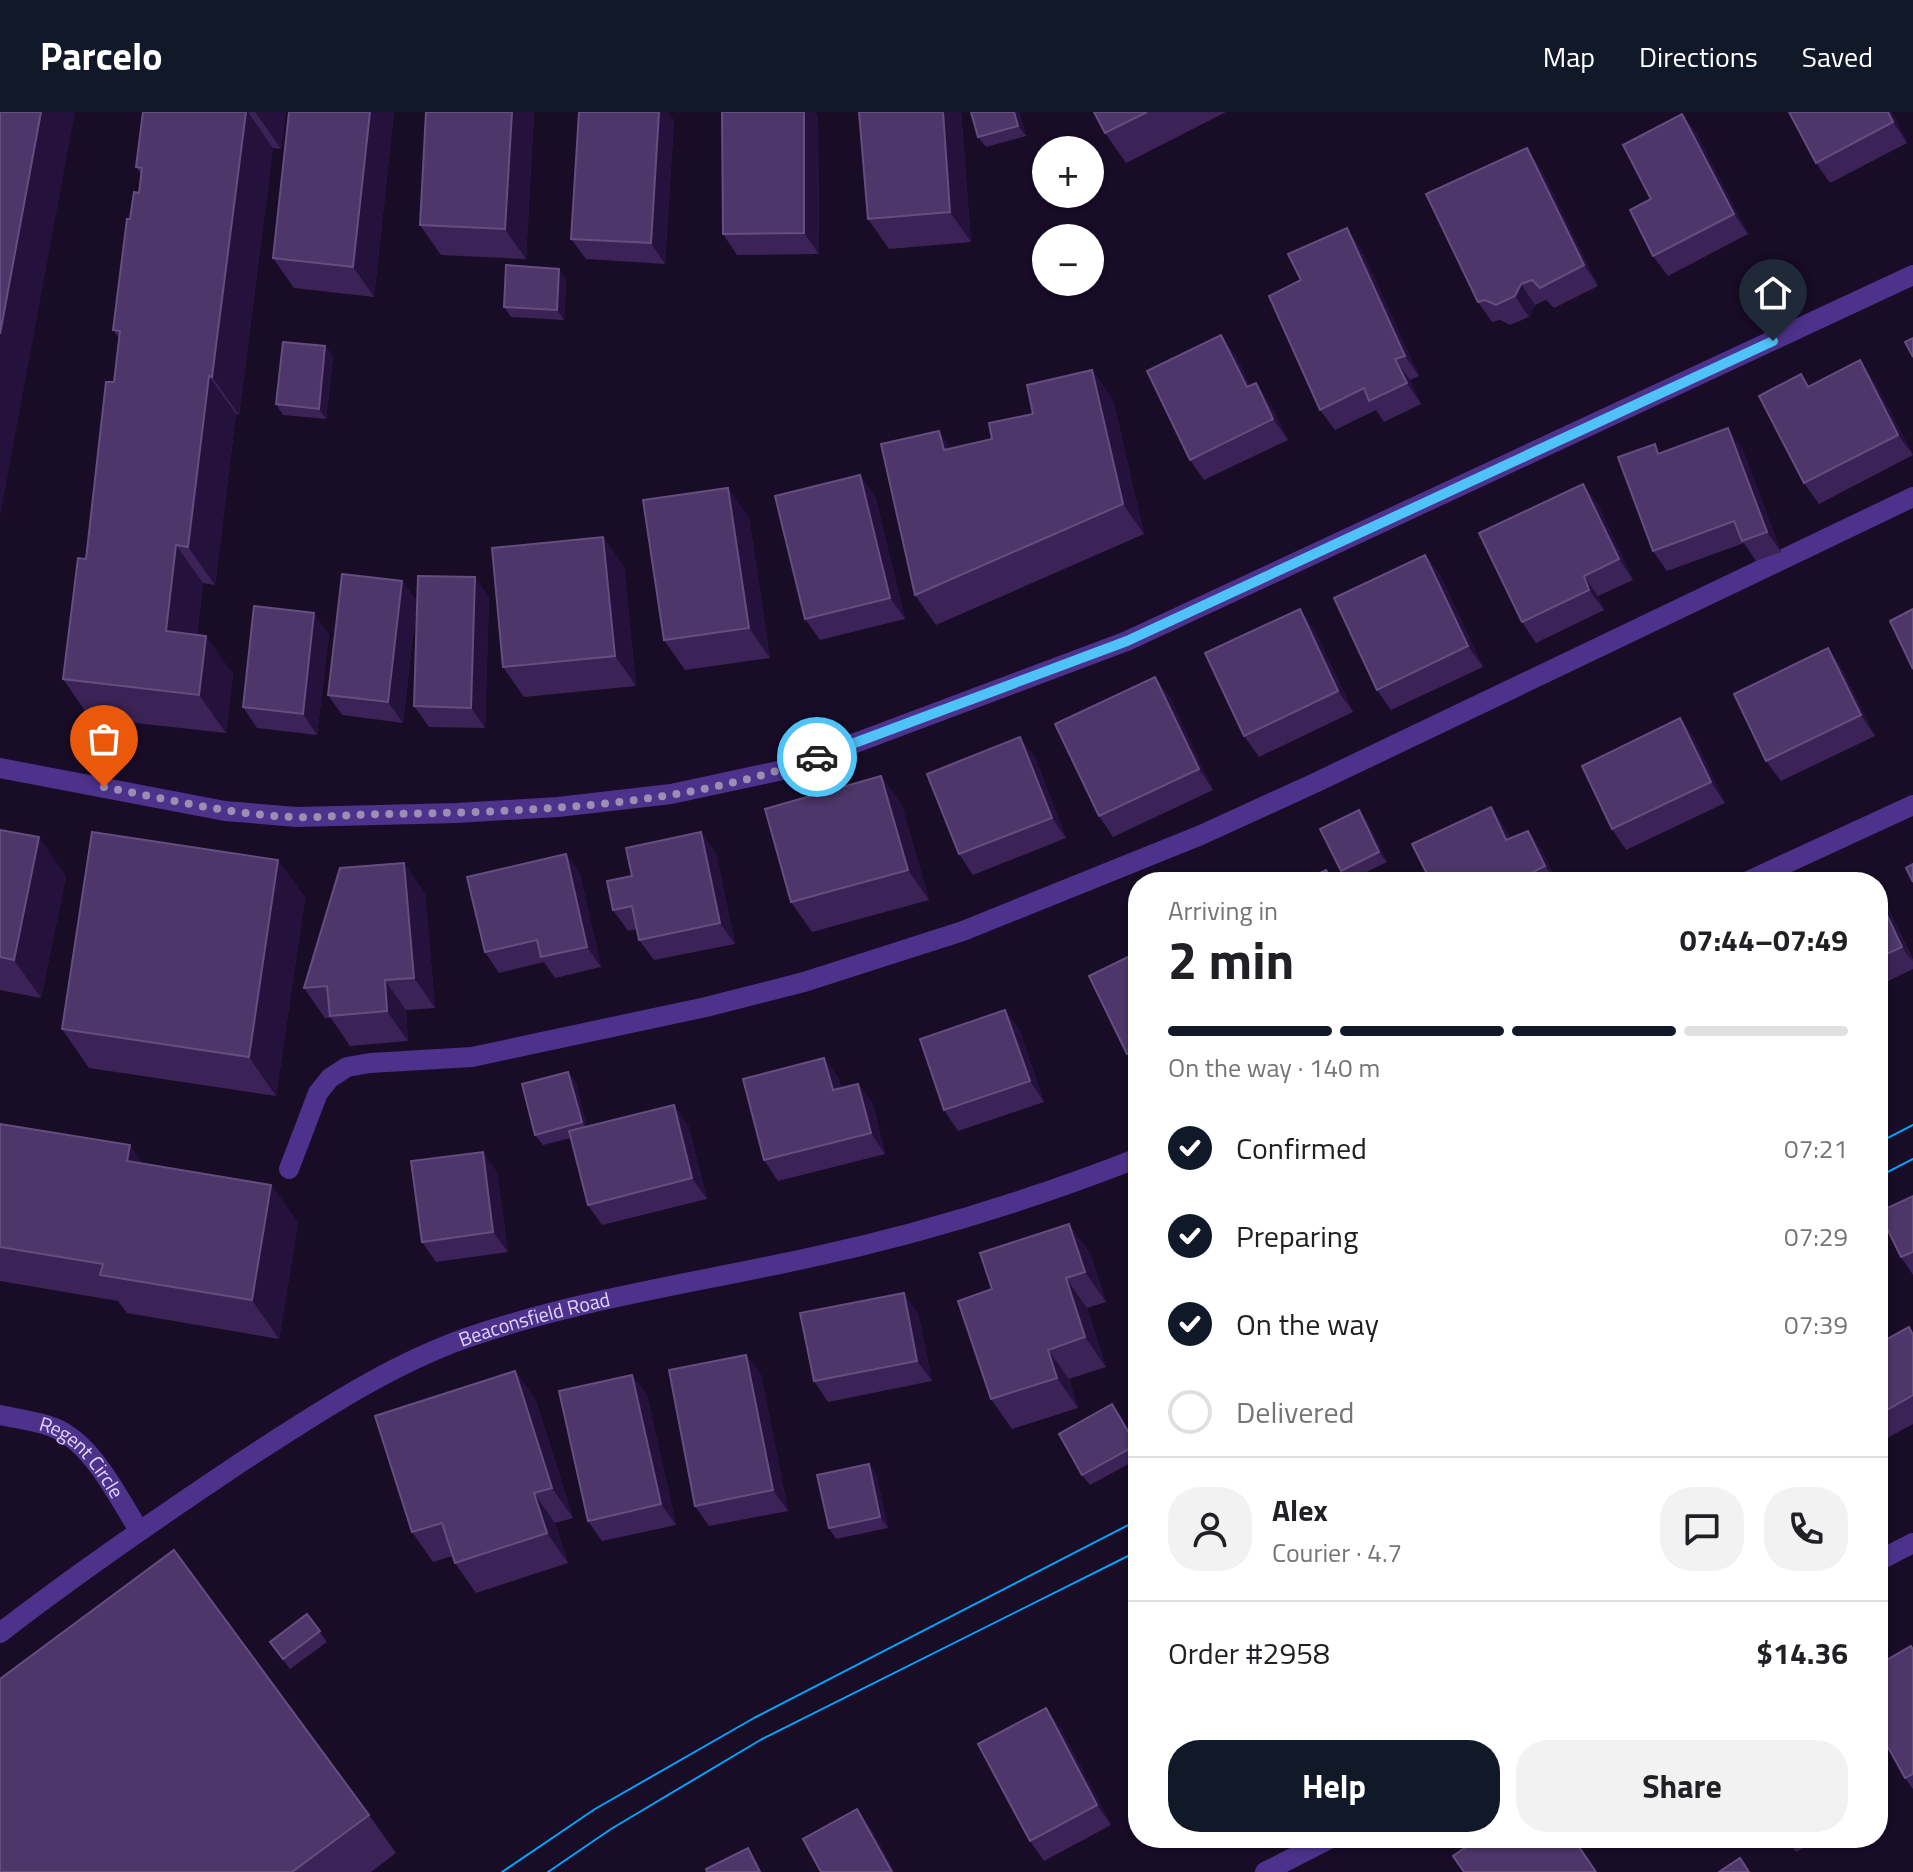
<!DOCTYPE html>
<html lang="en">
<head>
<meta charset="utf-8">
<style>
	body { margin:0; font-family:"Titillium Web",sans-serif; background:#f2f2f2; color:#202124; height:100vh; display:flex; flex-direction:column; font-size:30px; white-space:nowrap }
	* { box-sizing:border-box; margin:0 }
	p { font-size:26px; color:#757577 }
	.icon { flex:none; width:44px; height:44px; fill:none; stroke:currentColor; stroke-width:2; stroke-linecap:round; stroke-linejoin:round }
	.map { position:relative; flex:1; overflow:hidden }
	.drawer { position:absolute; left:1128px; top:760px; width:760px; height:976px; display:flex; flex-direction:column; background:#fff; border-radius:32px; box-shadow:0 2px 6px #0004 }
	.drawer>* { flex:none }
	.controls { position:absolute; left:1032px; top:24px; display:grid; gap:16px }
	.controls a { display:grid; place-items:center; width:72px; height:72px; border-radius:50%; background:#fff; box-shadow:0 2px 6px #0004; font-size:40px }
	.pin { position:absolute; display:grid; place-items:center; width:68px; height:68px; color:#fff; margin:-82px -34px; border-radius:50% 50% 50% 0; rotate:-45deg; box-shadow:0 0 8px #0007 }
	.pin .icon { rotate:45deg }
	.courier { position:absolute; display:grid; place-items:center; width:80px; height:80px; margin:-40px; border:6px solid #4fc3f7; border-radius:50%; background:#fff; color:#222; box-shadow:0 2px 10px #0007 }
	.head em { font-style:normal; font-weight:700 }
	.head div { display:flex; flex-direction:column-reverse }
	.head { display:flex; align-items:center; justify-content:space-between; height:136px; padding:0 40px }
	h1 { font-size:52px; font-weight:700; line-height:60px }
	.bar { display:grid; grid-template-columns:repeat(4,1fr); gap:12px 8px; align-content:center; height:96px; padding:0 40px }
	.bar i { height:10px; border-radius:6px; background:#e0e0e0 }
	.bar .current { background:#111827 }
	.bar p { grid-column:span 4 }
	.line { display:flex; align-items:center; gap:20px; padding:0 40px; border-top:2px solid #e0e0e0 }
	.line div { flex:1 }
	.round { display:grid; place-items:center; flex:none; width:84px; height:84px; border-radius:32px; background:#f2f2f2 }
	ol { padding:0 40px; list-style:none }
	li { display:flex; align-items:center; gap:24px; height:88px }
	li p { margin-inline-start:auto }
	li .icon { padding:8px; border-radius:50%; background:#111827; color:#fff; stroke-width:4 }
	li:last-child { color:#757577 }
	li i { width:44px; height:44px; border:4px solid #e0e0e0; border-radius:50% }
	.action { display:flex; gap:16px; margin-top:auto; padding:16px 40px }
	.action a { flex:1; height:92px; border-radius:32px; background:#111827; color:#fff; font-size:32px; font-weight:700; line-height:92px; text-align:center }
	.action a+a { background:#f2f2f2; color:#202124 }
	header { display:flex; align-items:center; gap:48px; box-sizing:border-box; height:112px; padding:0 40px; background:#111827; color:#fff }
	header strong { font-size:38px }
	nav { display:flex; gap:44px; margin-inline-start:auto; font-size:28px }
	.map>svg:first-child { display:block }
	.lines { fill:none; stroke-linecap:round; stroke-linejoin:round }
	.minor { stroke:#4c328b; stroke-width:20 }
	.tram { stroke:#00a5fd; stroke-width:2 }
	.wall { fill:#3b2357 }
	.shaded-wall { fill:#25123c }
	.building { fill:#4d3669; stroke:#644e80; stroke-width:2 }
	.done { stroke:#9c8db3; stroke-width:8; stroke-dasharray:0 14.4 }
	.route { stroke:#4fc3f7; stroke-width:10 }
	.labels { text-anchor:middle; stroke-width:6; stroke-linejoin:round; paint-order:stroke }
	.street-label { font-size:20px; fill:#e3d2ff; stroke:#180c27 }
</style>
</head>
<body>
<header>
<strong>Parcelo</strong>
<nav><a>Map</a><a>Directions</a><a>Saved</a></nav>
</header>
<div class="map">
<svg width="1913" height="1760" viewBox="0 0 1913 1760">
	<rect width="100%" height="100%" fill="#180c27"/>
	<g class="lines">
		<!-- minor -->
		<g class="minor">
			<polyline points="0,656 225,699 297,705 457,701 558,695 671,682 783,658 1127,529 1913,163"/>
			<polyline points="1746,770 1913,693"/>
			<polyline points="289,1057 318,981 330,966 347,955 370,951 472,945 706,895 804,870 963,819 1201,723 1317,670 1913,385"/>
			<path id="s1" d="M 0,1303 C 18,1307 38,1309 55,1316 C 94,1333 117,1384 139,1418"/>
			<polyline points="1878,1449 1913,1431"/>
			<path id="s2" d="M 0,1521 C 80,1459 162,1403 246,1347 C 316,1302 387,1254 466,1226 C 576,1188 694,1171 808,1146 C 920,1122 1031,1088 1138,1046"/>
			<polyline points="1265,1760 1331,1726"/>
		</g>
		<!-- tram -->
		<g class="tram">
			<polyline points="1878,1031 1913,1013"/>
			<polyline points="1878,1065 1913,1047"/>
			<polyline points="502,1760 595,1697 754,1606 1138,1408"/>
			<polyline points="548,1760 611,1717 762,1627 1138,1439"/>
		</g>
	</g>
	<!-- wall -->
	<g class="wall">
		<polygon points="143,0 286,0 281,37 273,36 239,303 236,302 215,473 203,471 197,523 233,562 226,621 90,606 63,567 86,447 114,270 119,226 113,218 130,107 139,81 141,62 136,55"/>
		<polygon points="289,0 394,0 374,185 294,176 273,146"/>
		<polygon points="426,0 534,0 526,147 441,143 420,113"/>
		<polygon points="961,0 971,130 889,137 868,107"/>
		<polygon points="971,0 1019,0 1026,24 986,35 978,25"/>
		<polygon points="1094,0 1226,0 1126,51 1105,21"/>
		<polygon points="1892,0 1907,31 1830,71 1816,51"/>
		<polygon points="1682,2 1697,23 1748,122 1668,164 1653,144 1651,87"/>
		<polygon points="818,4 819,142 737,143 723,122"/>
		<polygon points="674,8 665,152 586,147 571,127"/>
		<polygon points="1541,57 1598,174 1554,196 1546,188 1535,193 1529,205 1510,213 1500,208 1492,210 1478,190"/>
		<polygon points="1361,137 1419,264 1410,268 1421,292 1384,310 1376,298 1335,318 1320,298"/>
		<polygon points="559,157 566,168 564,208 511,205 504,195"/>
		<polygon points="325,234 333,245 326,307 283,303 276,292"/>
		<polygon points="1235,243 1250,274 1256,271 1270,292 1288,328 1204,368 1190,348"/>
		<polygon points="1092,258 1113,288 1144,422 936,513 915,483 992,327 1033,302"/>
		<polygon points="1874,269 1913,343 1819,392 1804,371 1810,274"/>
		<polygon points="1742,336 1781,440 1756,449 1744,431 1667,459 1653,439 1661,341"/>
		<polygon points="1583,372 1598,393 1633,468 1598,484 1604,498 1536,531 1522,510"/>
		<polygon points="728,376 749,406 770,546 685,558 664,528"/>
		<polygon points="875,384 905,507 820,528 805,507"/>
		<polygon points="603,425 624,455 636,574 524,585 503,555"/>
		<polygon points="1425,443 1440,463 1483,555 1391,598 1377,578"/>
		<polygon points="475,465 489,486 485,616 429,615 414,594"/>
		<polygon points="402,469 417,490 403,611 342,603 328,583"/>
		<polygon points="1314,517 1353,600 1259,645 1244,624"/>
		<polygon points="329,522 317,623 257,616 243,595"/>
		<polygon points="1828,536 1842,557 1875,624 1781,669 1766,649"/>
		<polygon points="1155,565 1170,586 1213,678 1113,725 1099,704"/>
		<polygon points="1680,606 1694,626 1725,691 1626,738 1612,717"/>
		<polygon points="1035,645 1066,726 973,763 959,742"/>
		<polygon points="881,664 902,694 929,788 812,820 791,790"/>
		<polygon points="1491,695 1505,716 1510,726 1528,719 1542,739 1557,770 1431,770"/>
		<polygon points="1367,709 1387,750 1348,769 1341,759"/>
		<polygon points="0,718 66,764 41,886 0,878"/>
		<polygon points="716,741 735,832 654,848 639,828 637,817 628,819 613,798 632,764"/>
		<polygon points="566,742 580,762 601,855 555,866 544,850 499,861 485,840"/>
		<polygon points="278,748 305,786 276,984 89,956 62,917"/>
		<polygon points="1878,780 1885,790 1913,848 1913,857 1878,874"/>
		<polygon points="425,781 435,896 406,898 408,929 350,934 331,906 325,906 304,876"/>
		<polygon points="1138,840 1138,958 1127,942"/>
		<polygon points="1005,898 1020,919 1044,990 958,1019 944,998"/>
		<polygon points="824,946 839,967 841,976 858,972 873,992 885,1042 778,1069 764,1048"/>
		<polygon points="568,960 576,971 587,1015 688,1013 707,1087 602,1113 588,1093 571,1026 543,1033 535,1023"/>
		<polygon points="0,1012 143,1051 271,1073 298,1111 279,1227 127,1201 118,1189 0,1169"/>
		<polygon points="497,1060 508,1140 436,1150 422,1130"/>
		<polygon points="1913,1084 1913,1163 1901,1145"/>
		<polygon points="1090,1141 1106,1190 1087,1196 1106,1255 1069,1267 1078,1296 1012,1317 991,1287 958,1189"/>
		<polygon points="918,1201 932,1269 828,1290 814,1269"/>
		<polygon points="1913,1222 1913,1312 1878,1331 1878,1232"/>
		<polygon points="746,1243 761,1263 788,1399 709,1414 695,1394"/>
		<polygon points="515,1259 536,1289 573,1406 555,1411 568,1451 476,1481 455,1451 453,1444 433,1450 412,1420"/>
		<polygon points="632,1263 647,1283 676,1413 602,1429 588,1409"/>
		<polygon points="1120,1303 1138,1335 1138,1347 1090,1373 1082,1363"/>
		<polygon points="876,1362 888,1416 836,1427 829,1416"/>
		<polygon points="307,1502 327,1530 290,1557 270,1530"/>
		<polygon points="1913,1537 1913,1677 1905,1666"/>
		<polygon points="1061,1617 1111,1713 1044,1749 1030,1729"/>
		<polygon points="369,1703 396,1741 371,1760 0,1760"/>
		<polygon points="1786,1726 1822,1726 1796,1740"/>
	</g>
	<!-- shaded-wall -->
	<g class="shaded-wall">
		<polygon points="41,0 75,0 0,405 0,222"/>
		<polygon points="246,0 248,0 273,36 239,303 212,265"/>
		<polygon points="255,0 286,0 281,37"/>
		<polygon points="370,0 394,0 374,185 353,155"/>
		<polygon points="512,0 534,0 526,147 505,117"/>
		<polygon points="659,0 668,0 674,8 665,152 651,131"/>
		<polygon points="804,0 815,0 818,4 819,142 804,121"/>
		<polygon points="943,0 961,0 971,130 950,100"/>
		<polygon points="1014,0 1019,0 1026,24 1018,14"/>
		<polygon points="1888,0 1892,0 1907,31 1893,10"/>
		<polygon points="1682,2 1697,23 1748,122 1734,102"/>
		<polygon points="1527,36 1541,57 1598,174 1584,153"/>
		<polygon points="1347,116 1361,137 1419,264 1405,244"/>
		<polygon points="559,157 566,168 564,208 557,198"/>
		<polygon points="1521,172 1535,193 1529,205 1515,184"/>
		<polygon points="1221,223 1235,243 1261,296 1247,275"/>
		<polygon points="325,234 333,245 326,307 319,297"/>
		<polygon points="1395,247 1410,268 1421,292 1407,271"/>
		<polygon points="1860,248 1874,269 1913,343 1898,323"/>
		<polygon points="1092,258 1113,288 1144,422 1123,392"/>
		<polygon points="209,264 236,302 215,473 188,435"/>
		<polygon points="1256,271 1270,292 1288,328 1273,307"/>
		<polygon points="1728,316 1742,336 1781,440 1767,420"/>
		<polygon points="939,319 960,349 944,338"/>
		<polygon points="860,363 875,384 905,507 890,486"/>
		<polygon points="1583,372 1598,393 1633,468 1619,447"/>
		<polygon points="728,376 749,406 770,546 749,516"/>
		<polygon points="603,425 624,455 636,574 615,544"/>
		<polygon points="176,433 203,471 193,557 166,519"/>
		<polygon points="1425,443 1440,463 1483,555 1468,534"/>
		<polygon points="1584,464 1598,484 1604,498 1589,478"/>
		<polygon points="475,465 489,486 485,616 471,596"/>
		<polygon points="402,469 417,490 403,611 388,590"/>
		<polygon points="1300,497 1314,517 1353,600 1338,579"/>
		<polygon points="314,501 329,522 317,623 303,602"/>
		<polygon points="206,524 233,562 226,621 199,583"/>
		<polygon points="1828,536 1842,557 1875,624 1861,603"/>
		<polygon points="1155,565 1170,586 1213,678 1199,657"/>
		<polygon points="1680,606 1694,626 1725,691 1711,670"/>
		<polygon points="1020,625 1035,645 1066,726 1052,706"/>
		<polygon points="881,664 902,694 929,788 908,758"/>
		<polygon points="1491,695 1505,716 1521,749 1506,728"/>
		<polygon points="1359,698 1367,709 1387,750 1379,740"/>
		<polygon points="1528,719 1542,739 1557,770 1545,754"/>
		<polygon points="701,720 716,741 735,832 720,811"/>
		<polygon points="39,725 66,764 41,886 14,848"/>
		<polygon points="566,742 580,762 601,855 587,835"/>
		<polygon points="278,748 305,786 276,984 249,945"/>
		<polygon points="404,751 425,781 435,896 414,866"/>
		<polygon points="1878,780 1885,790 1913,850 1902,835 1878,784"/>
		<polygon points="385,868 406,898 408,929 387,899"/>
		<polygon points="1005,898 1020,919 1044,990 1030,969"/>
		<polygon points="824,946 839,967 847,999 833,978"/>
		<polygon points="568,960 576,971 589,1021 582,1010"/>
		<polygon points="858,972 873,992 885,1042 871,1021"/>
		<polygon points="674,993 688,1013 707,1087 692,1066"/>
		<polygon points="130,1033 157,1072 127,1049"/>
		<polygon points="483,1040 497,1060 508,1140 493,1120"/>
		<polygon points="271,1073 298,1111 279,1227 252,1188"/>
		<polygon points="1069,1112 1090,1141 1106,1190 1085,1160"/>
		<polygon points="1066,1166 1087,1196 1106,1255 1085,1225"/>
		<polygon points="904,1181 918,1201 932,1269 917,1249"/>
		<polygon points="1048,1238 1069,1267 1078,1296 1057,1266"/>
		<polygon points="746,1243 761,1263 788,1399 773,1378"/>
		<polygon points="515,1259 536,1289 573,1406 552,1376"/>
		<polygon points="632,1263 647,1283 676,1413 661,1392"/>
		<polygon points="1112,1292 1120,1303 1138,1337 1136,1333"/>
		<polygon points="869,1352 876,1362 888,1416 880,1405"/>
		<polygon points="534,1381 555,1411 568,1451 547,1421"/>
		<polygon points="1046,1596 1061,1617 1111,1713 1097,1693"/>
		<polygon points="857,1697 872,1718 895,1760 892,1760"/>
		<polygon points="748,1736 755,1746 762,1760 760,1760"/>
	</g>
	<!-- building -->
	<g class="building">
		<polygon points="0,0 41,0 0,222"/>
		<polygon points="143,0 246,0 212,265 209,264 188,435 176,433 166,519 206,524 199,583 63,567 78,446 86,447 106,270 114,270 120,219 113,218 127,107 130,107 134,80 139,81 142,56 136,55"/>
		<polygon points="289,0 370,0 353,155 273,146"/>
		<polygon points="426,0 512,0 505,117 420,113"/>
		<polygon points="579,0 659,0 651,131 571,127"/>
		<polygon points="722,0 804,0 804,121 723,122"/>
		<polygon points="859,0 943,0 950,100 868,107"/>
		<polygon points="971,0 1014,0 1018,14 978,25"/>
		<polygon points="1094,0 1147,0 1105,21"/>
		<polygon points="1789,0 1888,0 1893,10 1816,51"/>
		<polygon points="1682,2 1734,102 1653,144 1630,98 1651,87 1623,33"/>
		<polygon points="1527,36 1584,153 1540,176 1532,168 1521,172 1515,184 1496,193 1485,188 1478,190 1426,82"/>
		<polygon points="1347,116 1405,244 1395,247 1407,271 1369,289 1364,276 1320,298 1269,184 1301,168 1288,142"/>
		<polygon points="506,153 559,157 557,198 504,195"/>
		<polygon points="1221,223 1247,275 1256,271 1273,307 1190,348 1147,259"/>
		<polygon points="1913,226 1913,245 1905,230"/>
		<polygon points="283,230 325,234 319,297 276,292"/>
		<polygon points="1860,248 1898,323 1804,371 1759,284 1801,262 1808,275"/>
		<polygon points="1092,258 1123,392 915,483 881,332 939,319 944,338 992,327 989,311 1033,302 1027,273"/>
		<polygon points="1728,316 1767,420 1742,429 1734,409 1653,439 1618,345 1655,332 1658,342"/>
		<polygon points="860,363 890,486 805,507 775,384"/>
		<polygon points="1583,372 1619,447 1584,464 1589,478 1522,510 1479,421"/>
		<polygon points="728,376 749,516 664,528 643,388"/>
		<polygon points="603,425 615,544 503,555 492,436"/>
		<polygon points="1425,443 1468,534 1377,578 1334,486"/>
		<polygon points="342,462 402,469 388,590 328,583"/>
		<polygon points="418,464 475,465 471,596 414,594"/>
		<polygon points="254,494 314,501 303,602 243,595"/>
		<polygon points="1300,497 1338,579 1244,624 1205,541"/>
		<polygon points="1913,497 1913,557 1890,509"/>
		<polygon points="1828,536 1861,603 1766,649 1734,582"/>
		<polygon points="1155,565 1199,657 1099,704 1055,612"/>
		<polygon points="1680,606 1711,670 1612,717 1582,654"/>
		<polygon points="1020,625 1052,706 959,742 927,662"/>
		<polygon points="881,664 908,758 791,790 765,697"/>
		<polygon points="1491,695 1506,728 1528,719 1545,754 1513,770 1431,770 1412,732"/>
		<polygon points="1359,698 1379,740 1341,759 1320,717"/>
		<polygon points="0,718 39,725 14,848 0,845"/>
		<polygon points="92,720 278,748 249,945 62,917"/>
		<polygon points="701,720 720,811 639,828 632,794 613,798 607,769 632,764 626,736"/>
		<polygon points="566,742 587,835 541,845 537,828 485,840 467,765"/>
		<polygon points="404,751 414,866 385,868 387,899 330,904 327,874 304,876 340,756"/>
		<polygon points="1913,752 1913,770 1906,756"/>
		<polygon points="1326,758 1332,770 1301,770"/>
		<polygon points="1878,784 1902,835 1878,846"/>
		<polygon points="1138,840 1138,937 1127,942 1089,864"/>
		<polygon points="1005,898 1030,969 944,998 920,927"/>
		<polygon points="824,946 833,978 858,972 871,1021 764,1048 743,967"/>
		<polygon points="568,960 582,1010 535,1023 522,972"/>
		<polygon points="674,993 692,1066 588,1093 569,1019"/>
		<polygon points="0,1012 130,1033 127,1049 271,1073 252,1188 100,1163 103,1152 0,1135"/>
		<polygon points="483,1040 493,1120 422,1130 411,1049"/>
		<polygon points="1913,1084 1913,1140 1901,1145 1879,1100"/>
		<polygon points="1069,1112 1085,1160 1066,1166 1085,1225 1048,1238 1057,1266 991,1287 958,1189 992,1177 980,1141"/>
		<polygon points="904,1181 917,1249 814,1269 800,1201"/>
		<polygon points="1909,1215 1913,1223 1913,1283 1878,1303 1878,1232"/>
		<polygon points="746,1243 773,1378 695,1394 669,1258"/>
		<polygon points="515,1259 552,1376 534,1381 547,1421 455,1451 442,1411 412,1420 375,1304"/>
		<polygon points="632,1263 661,1392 588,1409 559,1279"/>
		<polygon points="1112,1292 1136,1333 1082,1363 1059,1322"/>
		<polygon points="869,1352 880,1405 829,1416 817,1363"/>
		<polygon points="174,1438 369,1703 292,1760 0,1760 0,1567"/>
		<polygon points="307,1502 320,1519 283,1547 270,1530"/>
		<polygon points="1911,1534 1913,1538 1913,1662 1905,1666 1878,1617 1878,1553"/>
		<polygon points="1046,1596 1097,1693 1030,1729 978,1632"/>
		<polygon points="857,1697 892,1760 821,1760 803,1727"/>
		<polygon points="1479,1726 1573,1726 1596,1760 1464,1760 1453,1744"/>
		<polygon points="748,1736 760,1760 707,1760 706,1757"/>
		<polygon points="1740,1746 1749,1760 1719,1760"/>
	</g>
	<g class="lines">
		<!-- done -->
		<path class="done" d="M 104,675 C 167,687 231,703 295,705 C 325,706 356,702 386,702 C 525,700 687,695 817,645"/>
		<!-- route -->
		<polyline class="route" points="817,645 1127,529 1773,229"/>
	</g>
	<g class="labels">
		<!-- street labels -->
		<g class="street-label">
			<text dy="7" stroke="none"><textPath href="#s2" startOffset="624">Beaconsfield Road</textPath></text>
			<text dy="7" stroke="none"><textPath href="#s1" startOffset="96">Regent Circle</textPath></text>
		</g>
	</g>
</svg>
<div class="controls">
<a>+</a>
<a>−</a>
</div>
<div class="pin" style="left:104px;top:675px;background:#ea580c"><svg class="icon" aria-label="bag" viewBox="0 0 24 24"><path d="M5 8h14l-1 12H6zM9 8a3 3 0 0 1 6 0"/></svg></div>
<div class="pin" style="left:1773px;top:229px;background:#1f2937"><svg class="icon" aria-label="home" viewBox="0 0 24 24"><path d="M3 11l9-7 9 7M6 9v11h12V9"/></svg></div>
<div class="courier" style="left:817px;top:645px"><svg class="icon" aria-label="car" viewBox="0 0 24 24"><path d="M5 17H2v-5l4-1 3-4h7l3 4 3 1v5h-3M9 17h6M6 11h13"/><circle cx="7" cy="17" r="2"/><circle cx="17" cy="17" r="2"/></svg></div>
<section class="drawer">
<div class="head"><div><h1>2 min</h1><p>Arriving in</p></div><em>07:44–07:49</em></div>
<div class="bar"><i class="current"></i><i class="current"></i><i class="current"></i><i></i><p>On the way · 140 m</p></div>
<ol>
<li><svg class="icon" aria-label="check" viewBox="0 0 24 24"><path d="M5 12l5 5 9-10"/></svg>Confirmed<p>07:21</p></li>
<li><svg class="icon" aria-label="check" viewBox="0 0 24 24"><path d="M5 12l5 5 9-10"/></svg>Preparing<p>07:29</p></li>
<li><svg class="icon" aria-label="check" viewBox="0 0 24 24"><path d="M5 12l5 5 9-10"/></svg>On the way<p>07:39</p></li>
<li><i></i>Delivered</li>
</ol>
<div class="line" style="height:144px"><a class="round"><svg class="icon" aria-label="person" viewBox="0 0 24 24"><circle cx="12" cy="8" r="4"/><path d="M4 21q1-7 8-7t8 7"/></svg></a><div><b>Alex</b><p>Courier · 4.7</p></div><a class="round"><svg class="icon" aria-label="chat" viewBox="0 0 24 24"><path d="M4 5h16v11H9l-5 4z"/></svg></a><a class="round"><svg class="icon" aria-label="phone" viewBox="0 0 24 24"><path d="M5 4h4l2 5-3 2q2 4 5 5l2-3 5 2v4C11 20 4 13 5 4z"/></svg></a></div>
<div class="line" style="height:104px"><div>Order #2958</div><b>$14.36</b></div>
<div class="action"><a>Help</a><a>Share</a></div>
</section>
</div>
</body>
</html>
